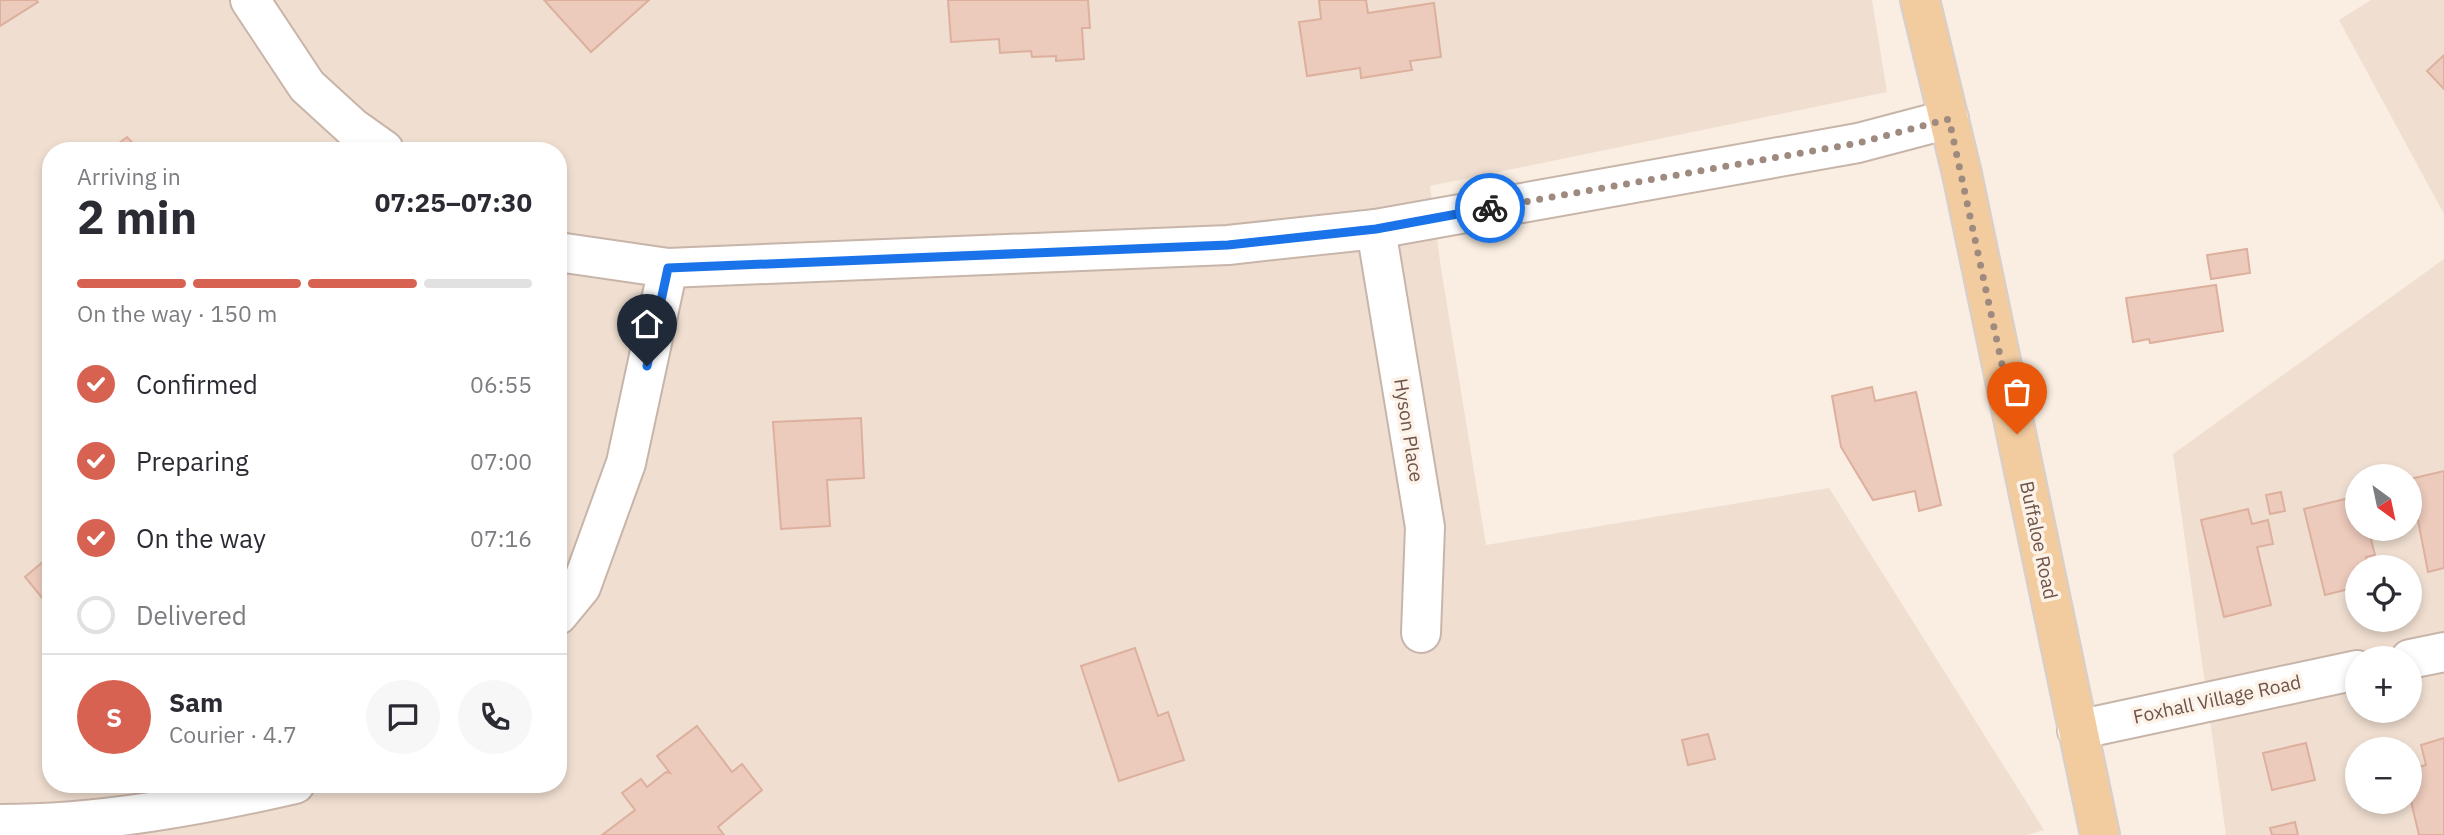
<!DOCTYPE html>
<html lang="en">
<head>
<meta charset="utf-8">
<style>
	body { margin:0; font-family:"IBM Plex Sans",sans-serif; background:#f7f7f7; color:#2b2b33; height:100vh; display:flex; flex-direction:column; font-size:26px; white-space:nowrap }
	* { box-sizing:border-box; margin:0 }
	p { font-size:23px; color:#7c7c81 }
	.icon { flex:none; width:38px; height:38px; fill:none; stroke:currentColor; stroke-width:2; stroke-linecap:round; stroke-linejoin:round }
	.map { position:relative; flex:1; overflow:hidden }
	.drawer { position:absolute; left:42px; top:142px; width:525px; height:651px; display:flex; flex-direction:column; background:#fff; border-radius:28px; box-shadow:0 4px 10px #0003 }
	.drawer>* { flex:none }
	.needle { width:46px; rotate:147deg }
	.controls { position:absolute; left:2345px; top:464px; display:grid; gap:14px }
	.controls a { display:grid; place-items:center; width:77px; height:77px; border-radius:50%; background:#fff; box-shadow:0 4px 10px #0003; font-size:35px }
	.pin { position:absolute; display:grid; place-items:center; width:60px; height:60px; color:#fff; margin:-72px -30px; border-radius:50% 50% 50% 0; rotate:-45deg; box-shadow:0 0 7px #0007 }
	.pin .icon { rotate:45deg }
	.courier { position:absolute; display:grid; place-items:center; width:70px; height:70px; margin:-35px; border:5px solid #1a73e8; border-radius:50%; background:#fff; color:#222; box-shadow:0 2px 9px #0007 }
	.head em { font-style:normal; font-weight:700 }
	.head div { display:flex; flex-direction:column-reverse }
	.head { display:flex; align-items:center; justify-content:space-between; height:119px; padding:0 35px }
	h1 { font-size:46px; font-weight:700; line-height:52px }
	.bar { display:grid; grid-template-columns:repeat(4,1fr); gap:10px 7px; align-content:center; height:84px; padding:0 35px }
	.bar i { height:9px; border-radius:5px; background:#e1e1e2 }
	.bar .current { background:#d86252 }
	.bar p { grid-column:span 4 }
	.line { display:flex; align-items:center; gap:18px; padding:0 35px; border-top:2px solid #e1e1e2 }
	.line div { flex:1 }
	.round { display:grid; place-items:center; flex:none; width:74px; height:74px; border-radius:37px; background:#f7f7f7 }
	ol { padding:0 35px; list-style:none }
	li { display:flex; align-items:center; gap:21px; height:77px }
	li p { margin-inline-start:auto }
	li .icon { padding:7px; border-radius:50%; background:#d86252; color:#fff; stroke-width:4 }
	li:last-child { color:#7c7c81 }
	li i { width:38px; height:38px; border:4px solid #e1e1e2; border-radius:50% }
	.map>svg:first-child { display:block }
	.residential { fill:#f0dfd1; fill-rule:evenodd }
	.building { fill:#eccabc; stroke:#ddb09e; stroke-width:2 }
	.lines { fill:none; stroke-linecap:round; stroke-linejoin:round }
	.minor-casing { stroke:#c8b5aa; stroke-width:42 }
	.major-casing { stroke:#d6cfcd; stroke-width:42 }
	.minor { stroke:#fff; stroke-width:38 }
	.major { stroke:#f2cb9f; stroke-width:38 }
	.done { stroke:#9f8a80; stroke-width:7; stroke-dasharray:0 12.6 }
	.route { stroke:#1a73e8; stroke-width:9 }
	.labels { text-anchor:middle; stroke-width:7; stroke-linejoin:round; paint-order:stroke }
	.street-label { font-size:19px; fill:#6e544b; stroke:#fdf2e7 }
</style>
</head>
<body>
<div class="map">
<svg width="2444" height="835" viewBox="0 0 2444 835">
	<rect width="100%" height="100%" fill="#f9eee1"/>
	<!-- residential -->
	<g class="residential">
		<path d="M 0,0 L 1872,0 L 1887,92 L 1430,186 L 1441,268 L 1486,545 L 1829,488 L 2044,830 L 2027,835 L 0,835 ZM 51,150 L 558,150 L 558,784 L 51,784 Z"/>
		<polygon points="2371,0 2444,0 2444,214 2339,20"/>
		<path d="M 2444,259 L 2444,835 L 2226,835 L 2173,454 ZM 2357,476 L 2410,476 L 2410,528 L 2357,528 ZM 2357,567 L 2410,567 L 2410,620 L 2357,620 ZM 2357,658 L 2410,658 L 2410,710 L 2357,710 ZM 2357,749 L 2410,749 L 2410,802 L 2357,802 Z"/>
	</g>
	<!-- building -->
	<g class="building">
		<polygon points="0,0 36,0 38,2 0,26"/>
		<polygon points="544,0 649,0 591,52"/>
		<polygon points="948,0 1088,0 1090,28 1082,28 1084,59 1056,61 1056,56 1032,57 1031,51 1000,53 999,39 951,42"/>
		<polygon points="1319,0 1366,0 1368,13 1434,3 1441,57 1410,61 1412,70 1361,78 1360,68 1307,76 1299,22 1321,19"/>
		<polygon points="2444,55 2444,89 2427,71"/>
		<polygon points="127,137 139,150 110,150"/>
		<polygon points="2247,249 2250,273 2211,279 2207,255"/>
		<polygon points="2216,285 2223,331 2150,343 2149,339 2133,342 2126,298"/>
		<polygon points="1872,387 1875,401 1916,392 1941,505 1919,511 1915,491 1873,500 1841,447 1832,396"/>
		<polygon points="861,418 864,478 827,480 830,526 781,529 773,422"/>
		<polygon points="2444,471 2444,568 2428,572 2410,479"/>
		<polygon points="2281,492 2285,511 2270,514 2266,495"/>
		<polygon points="2357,496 2357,528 2368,528 2375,555 2366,557 2369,567 2357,567 2357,587 2325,595 2304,509"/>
		<polygon points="2248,509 2252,524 2268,520 2273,544 2257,547 2271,605 2224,617 2201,520"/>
		<polygon points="51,555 51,609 25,577"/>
		<polygon points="1135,648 1158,716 1168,712 1184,760 1119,781 1081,666"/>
		<polygon points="697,726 732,772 742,764 762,790 718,827 724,835 602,835 635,810 622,793 641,779 647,787 666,772 670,773 657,756"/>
		<polygon points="1708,734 1715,759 1688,765 1682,740"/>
		<polygon points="2444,738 2444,835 2419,835 2410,797 2410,769 2426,765 2421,745"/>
		<polygon points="2306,743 2315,780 2272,790 2263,753"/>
		<polygon points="2295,822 2298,835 2272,835 2270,828"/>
	</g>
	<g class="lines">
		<defs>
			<g id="minor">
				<polyline points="250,0 307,86 353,128 384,150"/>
				<polyline points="1376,229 1425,527 1421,633"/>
				<polyline points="558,252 668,268 1228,245 1376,229 1858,143 1949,119"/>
				<polyline points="558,615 581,587 626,463 668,268"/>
				<polyline points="2410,659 2444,652"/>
				<polyline points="2077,730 2357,670"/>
				<path d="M 0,824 C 99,824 199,806 295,784"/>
			</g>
			<polyline id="major" points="1920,0 1962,174 2100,835"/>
		</defs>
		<!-- minor casing -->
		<use href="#minor" class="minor-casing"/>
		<!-- major casing -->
		<use href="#major" class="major-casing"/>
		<!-- minor -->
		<use href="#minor" class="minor"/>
		<!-- major -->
		<use href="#major" class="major"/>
	</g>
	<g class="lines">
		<!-- done -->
		<polyline class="done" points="1490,208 1858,143 1949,119 2017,434"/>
		<!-- route -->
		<polyline class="route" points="647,366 668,268 1228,245 1376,229 1490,208"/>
	</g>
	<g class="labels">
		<!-- street labels -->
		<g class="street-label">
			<text transform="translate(1409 430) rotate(81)" y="7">Hyson Place</text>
			<text transform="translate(2039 540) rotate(78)" y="7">Buffaloe Road</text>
			<text transform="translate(2217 699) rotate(-12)" y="7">Foxhall Village Road</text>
		</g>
	</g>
</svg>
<div class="controls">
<a><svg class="needle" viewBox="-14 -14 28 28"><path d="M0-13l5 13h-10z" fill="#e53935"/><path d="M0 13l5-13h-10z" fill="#7c7c81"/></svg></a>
<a><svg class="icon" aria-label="locate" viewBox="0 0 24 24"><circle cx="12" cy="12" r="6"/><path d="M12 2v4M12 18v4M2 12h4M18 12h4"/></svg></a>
<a>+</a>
<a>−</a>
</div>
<div class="pin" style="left:2017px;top:434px;background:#ea580c"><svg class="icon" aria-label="bag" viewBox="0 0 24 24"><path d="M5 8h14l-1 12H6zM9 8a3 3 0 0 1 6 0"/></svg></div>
<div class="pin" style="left:647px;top:366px;background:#1f2937"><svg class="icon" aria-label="home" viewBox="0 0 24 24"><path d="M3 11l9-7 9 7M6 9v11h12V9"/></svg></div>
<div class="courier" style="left:1490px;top:208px"><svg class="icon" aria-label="bike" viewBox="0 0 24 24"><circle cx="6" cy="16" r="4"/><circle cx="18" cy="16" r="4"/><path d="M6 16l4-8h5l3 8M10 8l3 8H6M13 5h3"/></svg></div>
<section class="drawer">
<div class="head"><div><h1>2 min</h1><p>Arriving in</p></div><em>07:25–07:30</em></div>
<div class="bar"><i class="current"></i><i class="current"></i><i class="current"></i><i></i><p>On the way · 150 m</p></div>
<ol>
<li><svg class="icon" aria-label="check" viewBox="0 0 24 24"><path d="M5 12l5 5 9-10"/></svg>Confirmed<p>06:55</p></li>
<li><svg class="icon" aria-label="check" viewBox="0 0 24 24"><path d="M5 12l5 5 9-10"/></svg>Preparing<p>07:00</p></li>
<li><svg class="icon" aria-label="check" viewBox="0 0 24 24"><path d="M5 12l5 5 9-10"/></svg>On the way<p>07:16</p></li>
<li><i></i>Delivered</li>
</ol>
<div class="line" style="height:126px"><b class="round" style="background:#d86252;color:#fff">S</b><div><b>Sam</b><p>Courier · 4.7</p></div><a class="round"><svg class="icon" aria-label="chat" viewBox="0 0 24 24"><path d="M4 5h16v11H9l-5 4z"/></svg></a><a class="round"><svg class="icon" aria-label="phone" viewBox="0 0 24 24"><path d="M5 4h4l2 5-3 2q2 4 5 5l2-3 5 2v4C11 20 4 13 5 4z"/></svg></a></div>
</section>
</div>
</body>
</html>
